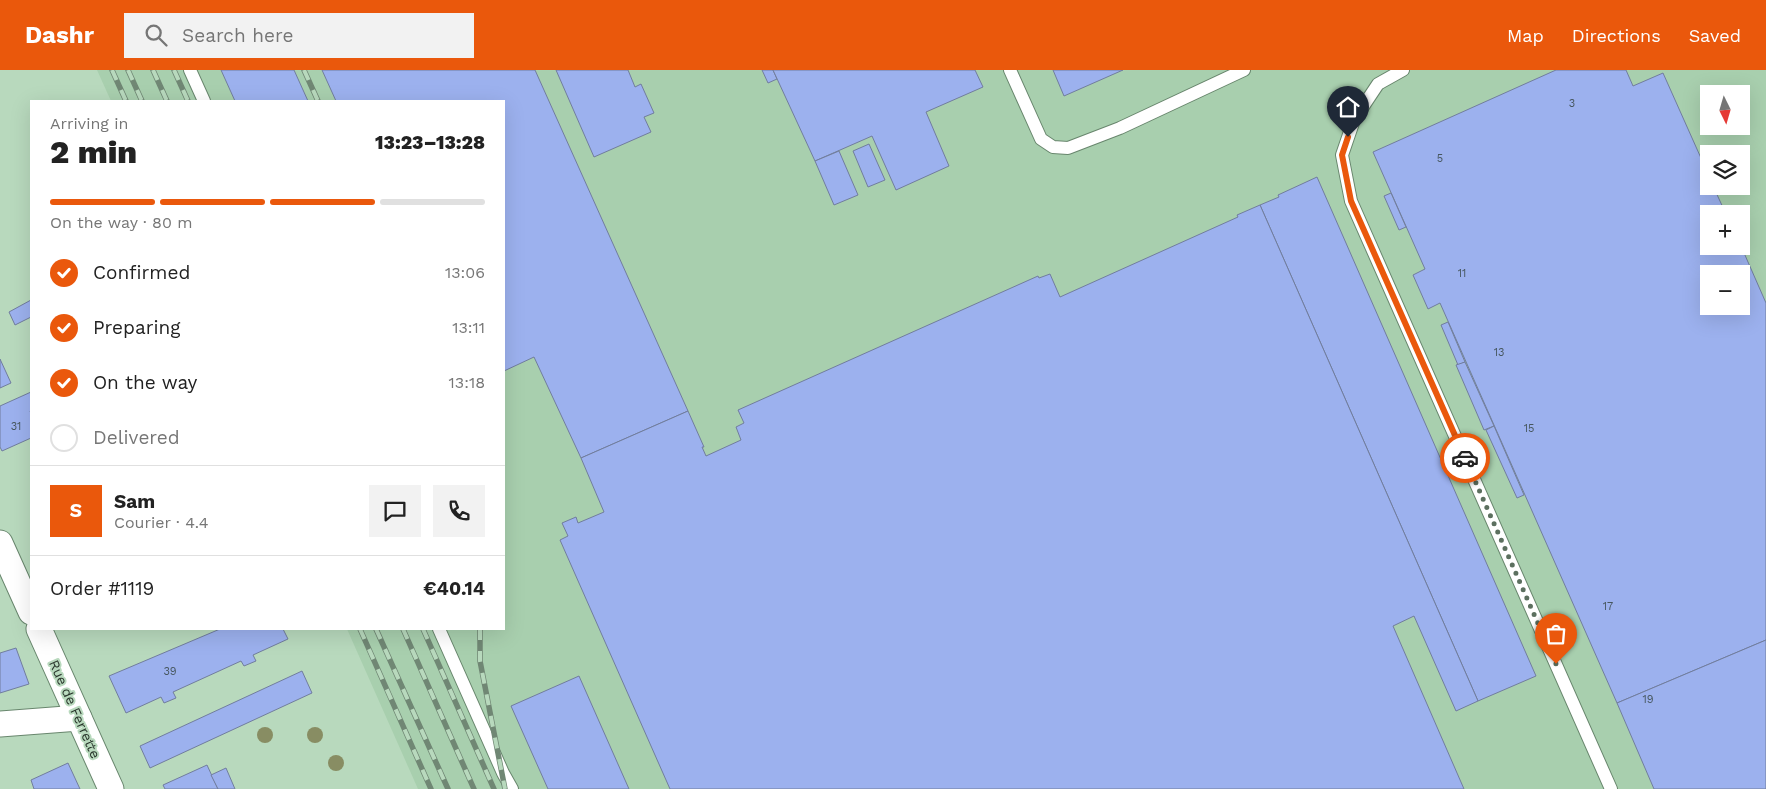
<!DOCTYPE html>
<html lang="en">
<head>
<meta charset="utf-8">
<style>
	body { margin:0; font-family:"Work Sans",sans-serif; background:#f2f2f2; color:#222; height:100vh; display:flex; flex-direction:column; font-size:19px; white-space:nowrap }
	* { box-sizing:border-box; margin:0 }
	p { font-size:16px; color:#767676 }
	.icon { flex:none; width:28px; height:28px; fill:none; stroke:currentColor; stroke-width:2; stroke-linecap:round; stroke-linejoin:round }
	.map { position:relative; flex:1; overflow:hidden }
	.sheet { position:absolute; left:30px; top:30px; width:475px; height:530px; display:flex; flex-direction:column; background:#fff; border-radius:0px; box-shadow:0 5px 20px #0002 }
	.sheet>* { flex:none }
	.needle { width:32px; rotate:175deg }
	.fabs { position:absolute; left:1700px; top:15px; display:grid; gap:10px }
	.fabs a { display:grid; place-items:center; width:50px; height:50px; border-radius:0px; background:#fff; box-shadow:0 5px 20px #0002; font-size:25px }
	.pin { position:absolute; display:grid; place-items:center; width:42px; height:42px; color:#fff; margin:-51px -21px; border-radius:50% 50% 50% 0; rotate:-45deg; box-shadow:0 0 5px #0007 }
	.pin .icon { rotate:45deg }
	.courier { position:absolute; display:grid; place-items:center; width:50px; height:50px; margin:-25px; border:4px solid #ea580c; border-radius:50%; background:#fff; color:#222; box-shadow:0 1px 6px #0007 }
	.overview em { font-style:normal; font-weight:800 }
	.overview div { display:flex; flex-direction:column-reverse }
	.overview { display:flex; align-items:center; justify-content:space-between; height:85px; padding:0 20px }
	h1 { font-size:32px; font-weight:800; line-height:38px }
	.bar { display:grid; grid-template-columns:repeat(4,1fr); gap:8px 5px; align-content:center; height:60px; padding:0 20px }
	.bar i { height:6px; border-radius:4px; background:#e0e0e0 }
	.bar .selected { background:#ea580c }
	.bar p { grid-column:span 4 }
	.line { display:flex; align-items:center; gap:12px; padding:0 20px; border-top:1px solid #e0e0e0 }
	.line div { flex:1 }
	.round { display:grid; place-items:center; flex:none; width:52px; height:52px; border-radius:0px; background:#f2f2f2 }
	ol { padding:0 20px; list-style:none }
	li { display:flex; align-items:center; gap:15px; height:55px }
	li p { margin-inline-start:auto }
	li .icon { padding:5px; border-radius:50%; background:#ea580c; color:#fff; stroke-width:4 }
	li:last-child { color:#767676 }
	li i { width:28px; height:28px; border:2px solid #e0e0e0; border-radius:50% }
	header { display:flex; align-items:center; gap:30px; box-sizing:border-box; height:70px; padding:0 25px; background:#ea580c; color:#fff }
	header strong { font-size:24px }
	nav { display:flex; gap:28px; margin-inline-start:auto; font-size:18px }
	.search { width:350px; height:45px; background:#f2f2f2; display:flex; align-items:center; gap:12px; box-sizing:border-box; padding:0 18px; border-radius:0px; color:#767676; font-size:19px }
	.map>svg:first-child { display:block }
	.built { fill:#a8cfae; fill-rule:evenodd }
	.building { fill:#9cb1ee; stroke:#717d9d; fill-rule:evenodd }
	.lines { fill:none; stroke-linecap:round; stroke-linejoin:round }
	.lane-casing { stroke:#68866d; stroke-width:14 }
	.street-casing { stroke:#68866d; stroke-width:27 }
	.lane { stroke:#fff; stroke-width:12 }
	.street { stroke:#fff; stroke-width:25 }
	.rail-casing { stroke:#708774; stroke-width:5.5 }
	.rail { stroke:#b8d9bd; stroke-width:4; stroke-dasharray:11; stroke-linecap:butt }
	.tree { fill:#888d63 }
	.done { stroke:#5c705f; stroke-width:5; stroke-dasharray:0 9 }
	.route { stroke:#ea580c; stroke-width:6 }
	.labels { text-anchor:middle; stroke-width:4; stroke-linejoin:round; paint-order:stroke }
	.number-label { font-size:11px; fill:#46565d }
	.street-label { font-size:14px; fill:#2a372d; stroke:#b8d9bd }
</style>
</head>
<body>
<header>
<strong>Dashr</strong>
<div class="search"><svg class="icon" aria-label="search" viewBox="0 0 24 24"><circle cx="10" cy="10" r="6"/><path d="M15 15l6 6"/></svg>Search here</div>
<nav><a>Map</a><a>Directions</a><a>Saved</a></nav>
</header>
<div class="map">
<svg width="1766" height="719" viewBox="0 0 1766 719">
	<rect width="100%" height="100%" fill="#b8d9bd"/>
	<!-- built -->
	<path class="built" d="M 97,0 L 1766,0 L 1766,719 L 418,719 L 347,559 L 504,559 L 504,31 L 111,31 ZM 1709,24 L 1741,24 L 1741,56 L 1709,56 ZM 1709,84 L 1741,84 L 1741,116 L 1709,116 ZM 1709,144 L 1741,144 L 1741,176 L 1709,176 ZM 1709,204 L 1741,204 L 1741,236 L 1709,236 Z"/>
	<!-- building -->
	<g class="building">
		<polygon points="221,0 294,0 308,31 235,31"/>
		<polygon points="322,0 535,0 688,341 581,388 534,287 504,301 504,31 336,31"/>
		<polygon points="556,0 628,0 635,17 641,14 654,43 644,47 651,62 594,87"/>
		<polygon points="762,0 773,0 777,9 768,13"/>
		<polygon points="773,0 975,0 983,17 926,42 949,96 896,120 872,66 815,91"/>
		<polygon points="1053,0 1123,0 1064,26"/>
		<path d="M 1556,0 L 1626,0 L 1633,16 L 1663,3 L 1709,106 L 1709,116 L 1713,116 L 1726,144 L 1709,144 L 1709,176 L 1741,176 L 1766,233 L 1766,570 L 1617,633 L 1440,233 L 1428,239 L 1413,205 L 1425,199 L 1373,82 ZM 1709,204 L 1741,204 L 1741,236 L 1709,236 Z"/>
		<polygon points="869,74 885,110 868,117 853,81"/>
		<polygon points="839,81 858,125 834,135 815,91"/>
		<polygon points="1317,107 1536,606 1478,631 1260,135 1279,127 1278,125"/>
		<polygon points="1391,123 1406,157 1399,160 1384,126"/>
		<polygon points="1260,135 1478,631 1456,641 1414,546 1393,556 1464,719 670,719 560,470 568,466 562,453 576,447 578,453 604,442 581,388 688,341 704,377 702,377 706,386 741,370 736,357 744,353 738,340 1038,206 1039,208 1050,204 1060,227 1238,147 1237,145"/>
		<polygon points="31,230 31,247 15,255 9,242"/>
		<polygon points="1448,252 1465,292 1458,295 1441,255"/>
		<polygon points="0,289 11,313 0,318"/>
		<polygon points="1465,292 1494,356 1484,360 1456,295"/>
		<polygon points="31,322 31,340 30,341 31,344 31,368 2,381 0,377 0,336"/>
		<polygon points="1494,356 1524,425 1517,428 1486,360"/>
		<polygon points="220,559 283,559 288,569 253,585 256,591 244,596 241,591 173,622 176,628 164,633 161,627 126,643 109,606"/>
		<polygon points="1766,570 1766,719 1654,719 1617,633"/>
		<polygon points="16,578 29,614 0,623 0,583"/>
		<polygon points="302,601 312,623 150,698 140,676"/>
		<polygon points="579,606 629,719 548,719 511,636"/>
		<polygon points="68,693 80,719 34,719 31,710"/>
		<polygon points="207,695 218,719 165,719 163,715"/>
		<polygon points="226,698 235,719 218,719 211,705"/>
	</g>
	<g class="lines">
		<defs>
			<g id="lane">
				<polyline points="190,0 204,31"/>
				<polyline points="1010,0 1041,69 1053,77 1068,78 1120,58 1244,0"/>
				<polyline points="1403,0 1378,14 1354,50 1342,85 1351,131 1611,719"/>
				<polyline points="439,559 503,703 512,719"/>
			</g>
			<g id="street">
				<polyline points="0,473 31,542"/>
				<polyline points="39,559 111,719"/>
				<polyline points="0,654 79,648"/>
			</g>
		</defs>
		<!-- lane casing -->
		<use href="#lane" class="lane-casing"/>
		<!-- street casing -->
		<use href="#street" class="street-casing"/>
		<!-- lane -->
		<use href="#lane" class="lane"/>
		<!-- street -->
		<use href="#street" class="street"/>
		<defs>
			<g id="rail">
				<polyline points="112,0 126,31"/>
				<polyline points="128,0 142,31"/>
				<polyline points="153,0 167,31"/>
				<polyline points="174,0 188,31"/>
				<polyline points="304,0 318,31"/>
				<polyline points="360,559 431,719"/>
				<polyline points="376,559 448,719"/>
				<polyline points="403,559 474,719"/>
				<polyline points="423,559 494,719"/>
				<polyline points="480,559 480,591 505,719"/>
			</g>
		</defs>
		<!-- rail casing -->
		<use href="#rail" class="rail-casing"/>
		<!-- rail -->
		<use href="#rail" class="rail"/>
	</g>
	<!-- trees -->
	<g class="tree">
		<circle cx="265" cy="665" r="8"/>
		<circle cx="315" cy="665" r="8"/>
		<circle cx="336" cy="693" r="8"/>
	</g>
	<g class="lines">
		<!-- done -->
		<polyline class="done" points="1465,388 1556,594"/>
		<!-- route -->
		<polyline class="route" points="1348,67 1342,85 1351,131 1465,388"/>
	</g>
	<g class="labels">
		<!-- number labels -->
		<g class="number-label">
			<text x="1572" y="37">3</text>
			<text x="1440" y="92">5</text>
			<text x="1462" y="207">11</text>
			<text x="1499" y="286">13</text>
			<text x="16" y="360">31</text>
			<text x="1529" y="362">15</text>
			<text x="1608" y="540">17</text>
			<text x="170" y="605">39</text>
			<text x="1648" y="633">19</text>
		</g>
		<!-- street labels -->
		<g class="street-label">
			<text transform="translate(75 639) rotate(66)" y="5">Rue de Ferrette</text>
		</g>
	</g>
</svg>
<div class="fabs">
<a><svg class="needle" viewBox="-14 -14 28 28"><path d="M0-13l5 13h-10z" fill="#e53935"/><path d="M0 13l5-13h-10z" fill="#767676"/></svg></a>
<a><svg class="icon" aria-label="layers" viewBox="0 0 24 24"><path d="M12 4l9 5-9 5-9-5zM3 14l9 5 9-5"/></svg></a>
<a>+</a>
<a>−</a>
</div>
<div class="pin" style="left:1556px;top:594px;background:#ea580c"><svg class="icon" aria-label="bag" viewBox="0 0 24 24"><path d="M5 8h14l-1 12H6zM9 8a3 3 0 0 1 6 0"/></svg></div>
<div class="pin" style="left:1348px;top:67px;background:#1f2937"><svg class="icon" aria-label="home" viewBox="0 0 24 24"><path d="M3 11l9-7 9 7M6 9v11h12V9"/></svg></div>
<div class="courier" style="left:1465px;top:388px"><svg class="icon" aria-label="car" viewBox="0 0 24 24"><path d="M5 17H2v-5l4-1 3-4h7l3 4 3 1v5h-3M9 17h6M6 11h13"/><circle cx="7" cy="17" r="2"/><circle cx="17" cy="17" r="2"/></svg></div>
<section class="sheet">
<div class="overview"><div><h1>2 min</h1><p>Arriving in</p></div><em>13:23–13:28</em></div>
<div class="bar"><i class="selected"></i><i class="selected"></i><i class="selected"></i><i></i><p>On the way · 80 m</p></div>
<ol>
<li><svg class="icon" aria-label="check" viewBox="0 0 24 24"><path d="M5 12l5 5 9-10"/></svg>Confirmed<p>13:06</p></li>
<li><svg class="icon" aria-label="check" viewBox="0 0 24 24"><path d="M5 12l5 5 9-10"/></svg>Preparing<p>13:11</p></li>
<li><svg class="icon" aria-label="check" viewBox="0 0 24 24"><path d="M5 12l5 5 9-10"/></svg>On the way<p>13:18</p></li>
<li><i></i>Delivered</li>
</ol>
<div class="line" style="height:90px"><b class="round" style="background:#ea580c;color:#fff">S</b><div><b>Sam</b><p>Courier · 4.4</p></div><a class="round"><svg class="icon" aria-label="chat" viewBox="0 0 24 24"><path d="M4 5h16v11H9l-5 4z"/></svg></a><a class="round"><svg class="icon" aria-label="phone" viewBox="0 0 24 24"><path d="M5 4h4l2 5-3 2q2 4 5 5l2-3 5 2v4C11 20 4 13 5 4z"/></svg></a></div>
<div class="line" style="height:65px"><div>Order #1119</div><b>€40.14</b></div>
</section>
</div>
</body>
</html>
